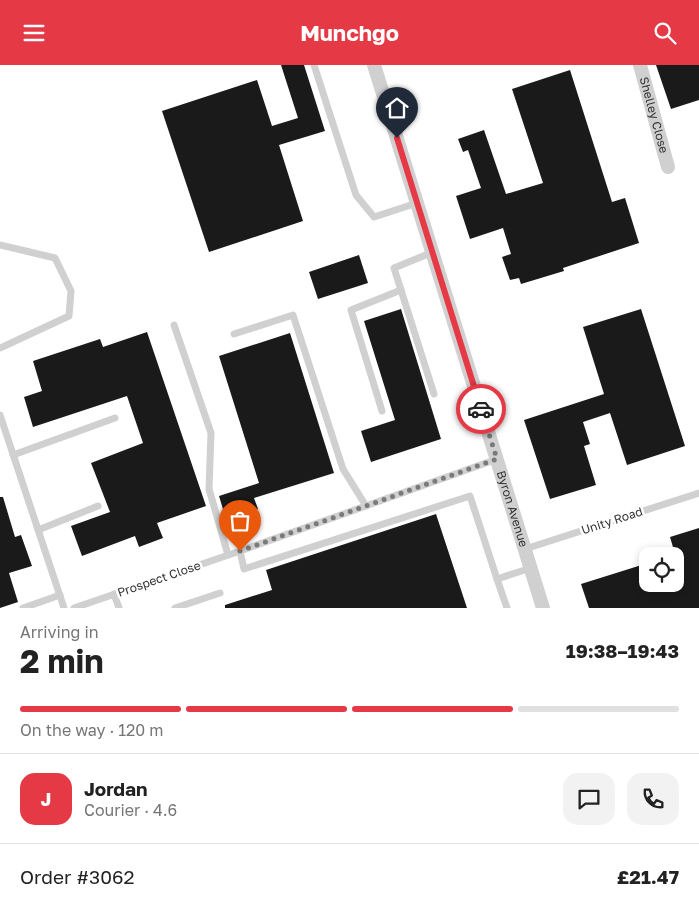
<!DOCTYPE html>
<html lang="en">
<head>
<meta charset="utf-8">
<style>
	body { margin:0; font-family:"Golos Text",sans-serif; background:#f2f2f2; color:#222; height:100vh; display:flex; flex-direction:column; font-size:19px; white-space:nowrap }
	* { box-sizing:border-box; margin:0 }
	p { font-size:16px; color:#767676 }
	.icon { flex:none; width:28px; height:28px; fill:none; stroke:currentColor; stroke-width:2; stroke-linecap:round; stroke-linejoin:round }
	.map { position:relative; height:543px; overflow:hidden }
	.side { display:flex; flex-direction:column; background:#fff; flex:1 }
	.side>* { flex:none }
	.fabs { position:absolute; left:639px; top:482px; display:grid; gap:10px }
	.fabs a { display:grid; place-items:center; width:45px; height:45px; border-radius:10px; background:#fff; box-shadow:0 2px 8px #0003; font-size:25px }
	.pin { position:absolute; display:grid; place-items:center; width:42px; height:42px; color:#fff; margin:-51px -21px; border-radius:50% 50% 50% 0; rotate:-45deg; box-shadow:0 0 5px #0007 }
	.pin .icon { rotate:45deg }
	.courier { position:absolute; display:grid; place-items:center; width:50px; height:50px; margin:-25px; border:4px solid #e63946; border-radius:50%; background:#fff; color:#222; box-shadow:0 1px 6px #0007 }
	.summary em { font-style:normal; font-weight:700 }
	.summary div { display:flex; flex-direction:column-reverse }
	.summary { display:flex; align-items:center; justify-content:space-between; height:85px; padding:0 20px }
	h1 { font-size:32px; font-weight:700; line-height:38px }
	.bar { display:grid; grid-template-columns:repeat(4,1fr); gap:8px 5px; align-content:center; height:60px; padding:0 20px }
	.bar i { height:6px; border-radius:4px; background:#e0e0e0 }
	.bar .current { background:#e63946 }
	.bar p { grid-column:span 4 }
	.line { display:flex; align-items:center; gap:12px; padding:0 20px; border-top:1px solid #e0e0e0 }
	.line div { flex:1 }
	.round { display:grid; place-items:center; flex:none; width:52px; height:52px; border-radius:15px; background:#f2f2f2 }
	header { display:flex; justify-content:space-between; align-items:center; height:65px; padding:0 20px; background:#e63946; color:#fff; font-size:22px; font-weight:700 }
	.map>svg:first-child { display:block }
	.building { fill:#1a1a1a }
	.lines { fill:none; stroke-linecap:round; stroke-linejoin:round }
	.lane { stroke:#d0d0d0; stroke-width:7 }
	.street { stroke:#d0d0d0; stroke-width:14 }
	.done { stroke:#7a7a7a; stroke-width:5; stroke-dasharray:0 9 }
	.route { stroke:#e63946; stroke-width:6 }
	.labels { text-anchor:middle; stroke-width:5; stroke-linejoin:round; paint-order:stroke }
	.street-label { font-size:12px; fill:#333; stroke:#fff }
</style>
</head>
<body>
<header><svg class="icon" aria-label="menu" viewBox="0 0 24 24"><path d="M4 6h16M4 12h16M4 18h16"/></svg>Munchgo<svg class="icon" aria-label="search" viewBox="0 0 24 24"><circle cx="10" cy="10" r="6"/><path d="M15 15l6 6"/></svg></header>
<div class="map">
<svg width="699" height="543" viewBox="0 0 699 543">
	<rect width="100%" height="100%" fill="#fff"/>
	<!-- building -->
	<g class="building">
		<polygon points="281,0 304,0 325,66 279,80 303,156 209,187 162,46 257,15 272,61 298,53"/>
		<polygon points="656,0 699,0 699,35 671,44"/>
		<polygon points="570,5 612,137 625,133 639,178 563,203 564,206 521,219 519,213 510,215 502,192 511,189 503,163 470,174 456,131 481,123 468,85 463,87 458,74 484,65 506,129 543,118 512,24"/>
		<polygon points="359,190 368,218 318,234 309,207"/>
		<polygon points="401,244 441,374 371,397 361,366 395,355 364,256"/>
		<polygon points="641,244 685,381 627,400 610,348 583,357 590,379 584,381 596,420 550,434 524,355 604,329 583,262"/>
		<polygon points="147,267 206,441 157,458 163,473 139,482 135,471 82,491 71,461 110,447 91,398 143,378 127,331 33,362 24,332 42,326 33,296 100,274 103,282"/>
		<polygon points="290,268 334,408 254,433 258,444 226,454 219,431 259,418 219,291"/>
		<polygon points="0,432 3,432 15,472 21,470 32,501 9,508 18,537 0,543"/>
		<polygon points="436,449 467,543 225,543 225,540 272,525 266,505"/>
		<polygon points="699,463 699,543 589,543 581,519 648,498 648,519 675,519 675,489 670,472"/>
	</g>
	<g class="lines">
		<!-- lane -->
		<g class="lane">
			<polyline points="314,0 356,130 374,152 417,138"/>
			<polyline points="0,180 55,193 71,226 69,251 0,283"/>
			<polyline points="433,187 394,203 434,329"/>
			<polyline points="174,260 211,368 209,424 228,490"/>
			<polyline points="234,269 293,250 343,404 366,441"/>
			<polyline points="382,346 351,245 401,225"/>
			<polyline points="0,350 64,543"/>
			<polyline points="13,390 115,353"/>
			<polyline points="38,465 98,441"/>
			<polyline points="525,484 699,428"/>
			<polyline points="240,486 244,504 470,431 497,514"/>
			<polyline points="114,529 119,543"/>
			<polyline points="23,543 60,530"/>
			<polyline points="74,543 240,486 497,394"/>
			<polyline points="175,543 220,528"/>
			<polyline points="507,543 497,514 531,503"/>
		</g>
		<!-- street -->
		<g class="street">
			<path id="s1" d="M 374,0 L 543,543"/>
			<path id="s2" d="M 640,0 L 668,102"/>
		</g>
	</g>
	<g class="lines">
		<!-- done -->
		<polyline class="done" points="240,486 497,394 481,344"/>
		<!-- route -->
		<polyline class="route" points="397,73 481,344"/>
	</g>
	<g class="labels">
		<!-- street labels -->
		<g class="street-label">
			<text dy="4" stroke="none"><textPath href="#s2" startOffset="52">Shelley Close</textPath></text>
			<text dy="4" stroke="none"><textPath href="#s1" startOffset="465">Byron Avenue</textPath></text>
			<text transform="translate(612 456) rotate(-18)" y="4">Unity Road</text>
			<text transform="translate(159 514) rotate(-19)" y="4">Prospect Close</text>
		</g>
	</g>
</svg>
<div class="fabs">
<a><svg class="icon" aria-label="locate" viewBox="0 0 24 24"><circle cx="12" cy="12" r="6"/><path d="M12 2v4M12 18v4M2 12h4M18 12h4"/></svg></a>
</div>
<div class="pin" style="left:240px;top:486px;background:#ea580c"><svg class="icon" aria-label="bag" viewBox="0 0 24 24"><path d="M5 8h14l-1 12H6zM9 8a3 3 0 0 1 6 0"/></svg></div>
<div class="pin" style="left:397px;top:73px;background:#1f2937"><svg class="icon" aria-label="home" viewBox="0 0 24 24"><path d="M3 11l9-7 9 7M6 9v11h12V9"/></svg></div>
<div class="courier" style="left:481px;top:344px"><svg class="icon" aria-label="car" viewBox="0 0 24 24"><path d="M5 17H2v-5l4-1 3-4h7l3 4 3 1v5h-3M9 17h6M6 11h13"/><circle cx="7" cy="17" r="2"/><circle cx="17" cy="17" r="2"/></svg></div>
</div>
<section class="side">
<div class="summary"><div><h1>2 min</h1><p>Arriving in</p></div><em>19:38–19:43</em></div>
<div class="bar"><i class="current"></i><i class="current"></i><i class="current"></i><i></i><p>On the way · 120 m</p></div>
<div class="line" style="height:90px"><b class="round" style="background:#e63946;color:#fff">J</b><div><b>Jordan</b><p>Courier · 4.6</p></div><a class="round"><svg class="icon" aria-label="chat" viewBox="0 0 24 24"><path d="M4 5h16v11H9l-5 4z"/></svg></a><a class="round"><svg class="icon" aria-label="phone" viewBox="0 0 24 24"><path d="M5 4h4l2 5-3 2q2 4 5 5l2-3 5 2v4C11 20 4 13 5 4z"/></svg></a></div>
<div class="line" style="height:65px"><div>Order #3062</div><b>£21.47</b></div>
</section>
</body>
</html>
